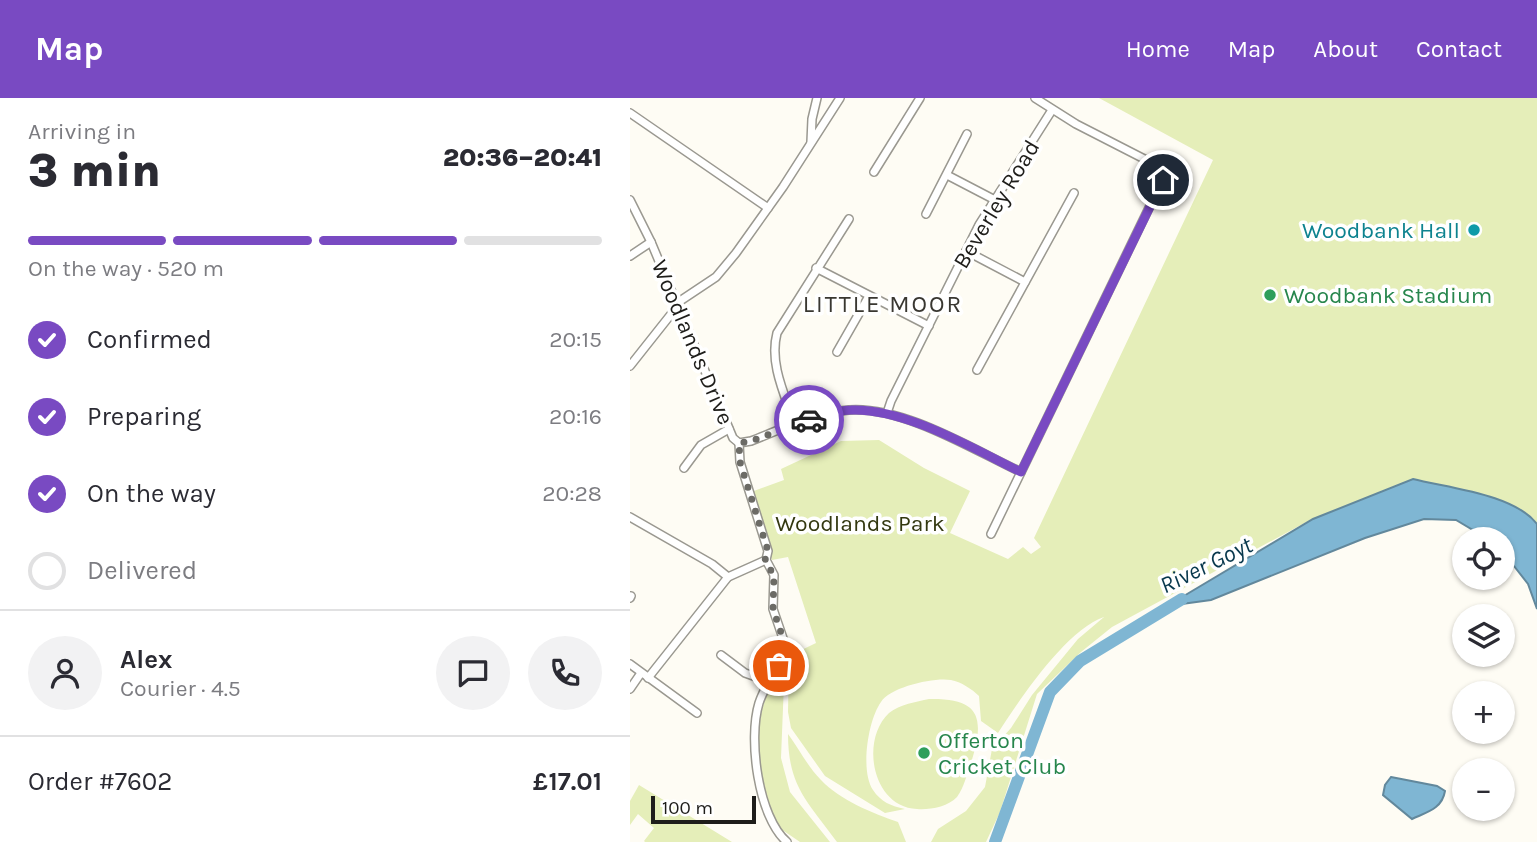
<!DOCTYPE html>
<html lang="en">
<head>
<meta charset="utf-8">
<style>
	body { margin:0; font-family:Karla,sans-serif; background:#f2f2f3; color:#2b2b33; height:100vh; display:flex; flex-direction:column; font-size:26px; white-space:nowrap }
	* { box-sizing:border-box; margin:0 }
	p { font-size:23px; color:#7c7c81 }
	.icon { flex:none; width:38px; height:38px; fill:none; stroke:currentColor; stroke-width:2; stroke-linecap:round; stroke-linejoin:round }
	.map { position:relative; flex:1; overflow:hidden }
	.drawer { display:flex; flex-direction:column; background:#fff; width:630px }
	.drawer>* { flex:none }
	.tools { position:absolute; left:822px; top:429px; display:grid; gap:14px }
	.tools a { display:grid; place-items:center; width:63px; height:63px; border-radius:50%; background:#fff; box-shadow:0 2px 5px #0004; font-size:35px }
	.scale { position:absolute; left:21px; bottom:18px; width:105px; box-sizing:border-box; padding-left:7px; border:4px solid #1e1d1a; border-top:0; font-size:19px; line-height:24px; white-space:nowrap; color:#1e1d1a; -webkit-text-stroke:5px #fff; paint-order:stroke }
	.pin { position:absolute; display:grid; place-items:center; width:60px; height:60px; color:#fff; margin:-30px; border:4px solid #fff; border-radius:50%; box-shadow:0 2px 7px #0007 }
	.courier { position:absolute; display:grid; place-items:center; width:70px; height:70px; margin:-35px; border:5px solid #794ac2; border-radius:50%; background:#fff; color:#222; box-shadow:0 2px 9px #0007 }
	.headline em { font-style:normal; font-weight:800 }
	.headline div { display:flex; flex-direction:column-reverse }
	.headline { display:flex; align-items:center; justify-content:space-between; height:119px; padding:0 28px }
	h1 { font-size:46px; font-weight:800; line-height:52px }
	.bar { display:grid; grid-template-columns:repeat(4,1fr); gap:10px 7px; align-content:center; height:84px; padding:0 28px }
	.bar i { height:9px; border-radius:5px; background:#e1e1e2 }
	.bar .on { background:#794ac2 }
	.bar p { grid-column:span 4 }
	.line { display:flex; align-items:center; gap:18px; padding:0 28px; border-top:2px solid #e1e1e2 }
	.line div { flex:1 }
	.round { display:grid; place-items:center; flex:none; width:74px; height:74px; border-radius:37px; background:#f2f2f3 }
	ol { padding:0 28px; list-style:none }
	li { display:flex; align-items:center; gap:21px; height:77px }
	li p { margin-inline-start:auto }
	li .icon { padding:7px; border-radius:50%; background:#794ac2; color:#fff; stroke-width:4 }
	li:last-child { color:#7c7c81 }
	li i { width:38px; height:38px; border:4px solid #e1e1e2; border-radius:50% }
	header { display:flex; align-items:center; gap:42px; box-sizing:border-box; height:98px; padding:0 35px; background:#794ac2; color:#fff }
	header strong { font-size:33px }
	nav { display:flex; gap:38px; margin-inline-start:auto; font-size:24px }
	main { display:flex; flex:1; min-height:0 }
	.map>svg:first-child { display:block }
	.green { fill:#e5eeb9 }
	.water { fill:#7fb6d3; stroke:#62889c; stroke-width:2 }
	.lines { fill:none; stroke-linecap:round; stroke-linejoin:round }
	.river { stroke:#7fb6d3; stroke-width:12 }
	.minor-casing { stroke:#9a9890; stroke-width:10 }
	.minor { stroke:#fff; stroke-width:7 }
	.done { stroke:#6c6b66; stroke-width:7; stroke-dasharray:0 12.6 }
	.route { stroke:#794ac2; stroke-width:9 }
	.culture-dot { fill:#0f9aa8; stroke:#fff; stroke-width:2.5 }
	.leisure-dot { fill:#2e9e5b; stroke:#fff; stroke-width:2.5 }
	.labels { text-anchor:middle; stroke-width:7; stroke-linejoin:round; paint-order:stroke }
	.street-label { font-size:23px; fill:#1e1d1a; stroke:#fff }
	.culture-label { font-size:23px; fill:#0d838f; stroke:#fff; text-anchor:end }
	.leisure-label { font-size:23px; fill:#27864d; stroke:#fff; text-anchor:start }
	.park-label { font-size:23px; fill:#333810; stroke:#fff }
	.neighbourhood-label { font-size:24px; letter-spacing:2px; fill:#393731; stroke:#fff }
	.water-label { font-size:24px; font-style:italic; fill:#08384d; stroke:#fff }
</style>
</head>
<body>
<header>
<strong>Map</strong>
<nav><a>Home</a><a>Map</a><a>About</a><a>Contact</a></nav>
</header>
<main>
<section class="drawer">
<div class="headline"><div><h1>3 min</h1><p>Arriving in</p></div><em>20:36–20:41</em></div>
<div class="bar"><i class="on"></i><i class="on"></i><i class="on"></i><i></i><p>On the way · 520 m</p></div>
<ol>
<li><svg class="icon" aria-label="check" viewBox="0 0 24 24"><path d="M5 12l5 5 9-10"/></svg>Confirmed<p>20:15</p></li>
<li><svg class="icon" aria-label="check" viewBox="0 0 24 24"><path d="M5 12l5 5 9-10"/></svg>Preparing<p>20:16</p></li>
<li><svg class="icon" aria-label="check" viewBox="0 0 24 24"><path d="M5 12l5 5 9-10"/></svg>On the way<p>20:28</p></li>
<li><i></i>Delivered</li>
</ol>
<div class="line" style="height:126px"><a class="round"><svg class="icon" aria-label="person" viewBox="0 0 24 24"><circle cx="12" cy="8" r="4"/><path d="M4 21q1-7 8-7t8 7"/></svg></a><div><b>Alex</b><p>Courier · 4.5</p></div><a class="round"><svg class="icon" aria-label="chat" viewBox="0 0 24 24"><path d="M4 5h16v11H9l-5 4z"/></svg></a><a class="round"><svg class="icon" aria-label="phone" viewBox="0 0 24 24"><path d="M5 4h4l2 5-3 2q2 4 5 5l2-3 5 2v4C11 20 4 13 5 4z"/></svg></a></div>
<div class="line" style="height:91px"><div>Order #7602</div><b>£17.01</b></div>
</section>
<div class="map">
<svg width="907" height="744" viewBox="0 0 907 744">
	<rect width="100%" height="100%" fill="#fefcf4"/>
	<!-- green -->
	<g class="green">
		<path d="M 469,0 L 907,0 L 907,426 L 903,421 L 783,381 L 682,421 L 482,529 L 451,554 L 407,596 L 370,714 L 356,744 L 301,744 L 308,731 L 336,713 L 355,689 L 362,651 L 381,630 L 402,597 L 448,541 L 474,519 C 436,532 390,601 368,635 L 351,623 L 349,598 C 342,591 331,584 321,582 C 304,579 260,589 251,604 C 238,622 230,673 243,692 C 251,704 261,708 275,711 L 255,715 L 195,678 L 161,630 L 158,614 L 159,558 L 186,545 L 158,459 L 142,462 L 121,394 L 154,382 L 151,371 L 211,343 L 249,342 L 294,370 L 340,393 L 320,435 L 378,461 L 393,449 L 401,456 L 411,449 L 404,440 L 583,62 Z"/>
		<path d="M 155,560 L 151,660 L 160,694 L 200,744 L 170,744 L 148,729 C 133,693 121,644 134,605 C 139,590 148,575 155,560 Z"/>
		<path d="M 299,601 C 351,600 355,620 341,665 C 337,675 334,690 327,699 C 318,709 299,712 287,711 C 242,709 230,642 259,615 C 270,606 286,604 299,601 Z"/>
		<path d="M 158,636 C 169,651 178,669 191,682 C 210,702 242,715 268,724 L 276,744 L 207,744 C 178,704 158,689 158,636 Z"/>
		<polygon points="9,687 102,744 15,744 14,743 24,730 8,716 0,727 0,703"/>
	</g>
	<!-- water -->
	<g class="water">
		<path d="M 783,381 C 818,390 884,396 907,426 L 907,511 L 898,486 L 873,454 L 873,441 L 858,441 L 826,422 L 794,421 L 735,440 L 581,502 L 537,508 L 683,421 Z"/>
		<path d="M 761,679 L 807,688 L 815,693 C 812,711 797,714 782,721 L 753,697 L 755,687 Z"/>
	</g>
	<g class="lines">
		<!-- river -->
		<polyline class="river" points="365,744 420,594 450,563 552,501"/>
		<defs>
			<g id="minor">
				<polyline points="0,15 138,110"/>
				<polyline points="181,44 182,21 187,0"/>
				<polyline points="244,74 290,0"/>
				<polyline points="317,77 365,102"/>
				<polyline points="0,102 21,144 103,340 109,345"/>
				<polyline points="296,116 337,36"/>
				<polyline points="336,153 395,184"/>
				<polyline points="0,158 21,144"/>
				<polyline points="186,170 299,228"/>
				<polyline points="47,205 86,179 106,155 153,89 210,0"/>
				<polyline points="207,254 239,198"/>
				<polyline points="0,268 42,215 49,211"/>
				<polyline points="347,272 444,95"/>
				<polyline points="257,315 261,303 349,127 422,12"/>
				<path d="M 165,327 C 155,297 139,266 147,235 L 219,121"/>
				<path d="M 109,345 L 110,364 L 138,453 L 136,462 L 144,477 L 143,511 L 157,552 C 148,568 135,587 129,605 C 118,641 128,719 157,744"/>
				<path d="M 109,345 L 121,343 C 152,331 186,314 219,312 C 273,308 342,351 391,374"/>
				<polyline points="54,370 71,347 99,331"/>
				<polyline points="0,419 82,466 98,479"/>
				<polyline points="361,436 534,79 528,68 446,26 405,0"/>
				<polyline points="0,500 1,498"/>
				<polyline points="91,557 115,575 140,584"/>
				<polyline points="0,566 67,615"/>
				<polyline points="18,580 98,479 136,462"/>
				<polyline points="0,591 11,575"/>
			</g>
		</defs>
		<!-- minor casing -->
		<use href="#minor" class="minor-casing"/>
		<!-- minor -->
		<use href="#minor" class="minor"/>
	</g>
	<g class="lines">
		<!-- done -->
		<polyline class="done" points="149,568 157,552 143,511 144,478 135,462 138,453 110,364 109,345 121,343 179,322"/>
		<!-- route -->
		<path class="route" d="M 179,322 C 192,318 207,312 221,312 C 275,310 342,350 391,374 L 533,82"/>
	</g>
	<!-- markers -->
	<circle class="culture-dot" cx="844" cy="132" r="7"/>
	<g class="leisure-dot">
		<circle cx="640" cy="197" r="7"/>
		<circle cx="294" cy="655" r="7"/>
	</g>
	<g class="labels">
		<!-- street labels -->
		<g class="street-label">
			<text transform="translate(366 106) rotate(-59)" y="8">Beverley Road</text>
			<text transform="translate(63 244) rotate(67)" y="8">Woodlands Drive</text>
		</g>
		<!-- culture labels -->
		<g class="culture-label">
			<text x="830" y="140">Woodbank Hall</text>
		</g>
		<!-- leisure labels -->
		<g class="leisure-label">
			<text x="654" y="205">Woodbank Stadium</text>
			<text x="308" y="650">Offerton<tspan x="308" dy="26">Cricket Club</tspan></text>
		</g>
		<!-- park labels -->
		<g class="park-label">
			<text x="230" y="433">Woodlands Park</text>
		</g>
		<!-- neighbourhood labels -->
		<g class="neighbourhood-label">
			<text x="253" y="214">LITTLE MOOR</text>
		</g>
		<!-- water labels -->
		<g class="water-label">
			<text transform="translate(576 467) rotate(-26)" y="8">River Goyt</text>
		</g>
	</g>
</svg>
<div class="tools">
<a><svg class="icon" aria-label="locate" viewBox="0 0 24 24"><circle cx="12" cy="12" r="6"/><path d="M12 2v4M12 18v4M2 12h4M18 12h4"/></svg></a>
<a><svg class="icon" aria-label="layers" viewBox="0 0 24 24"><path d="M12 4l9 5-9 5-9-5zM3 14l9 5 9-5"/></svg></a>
<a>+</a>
<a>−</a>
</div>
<div class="scale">100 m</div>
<div class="pin" style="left:149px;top:568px;background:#ea580c"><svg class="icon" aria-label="bag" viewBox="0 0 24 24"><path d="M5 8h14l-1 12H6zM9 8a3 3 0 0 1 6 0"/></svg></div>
<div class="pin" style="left:533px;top:82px;background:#1f2937"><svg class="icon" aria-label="home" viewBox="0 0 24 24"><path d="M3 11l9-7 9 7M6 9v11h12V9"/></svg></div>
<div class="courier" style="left:179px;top:322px"><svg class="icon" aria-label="car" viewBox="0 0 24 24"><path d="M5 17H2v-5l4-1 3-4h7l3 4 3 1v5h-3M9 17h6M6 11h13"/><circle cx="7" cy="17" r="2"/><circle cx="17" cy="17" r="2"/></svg></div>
</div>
</main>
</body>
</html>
